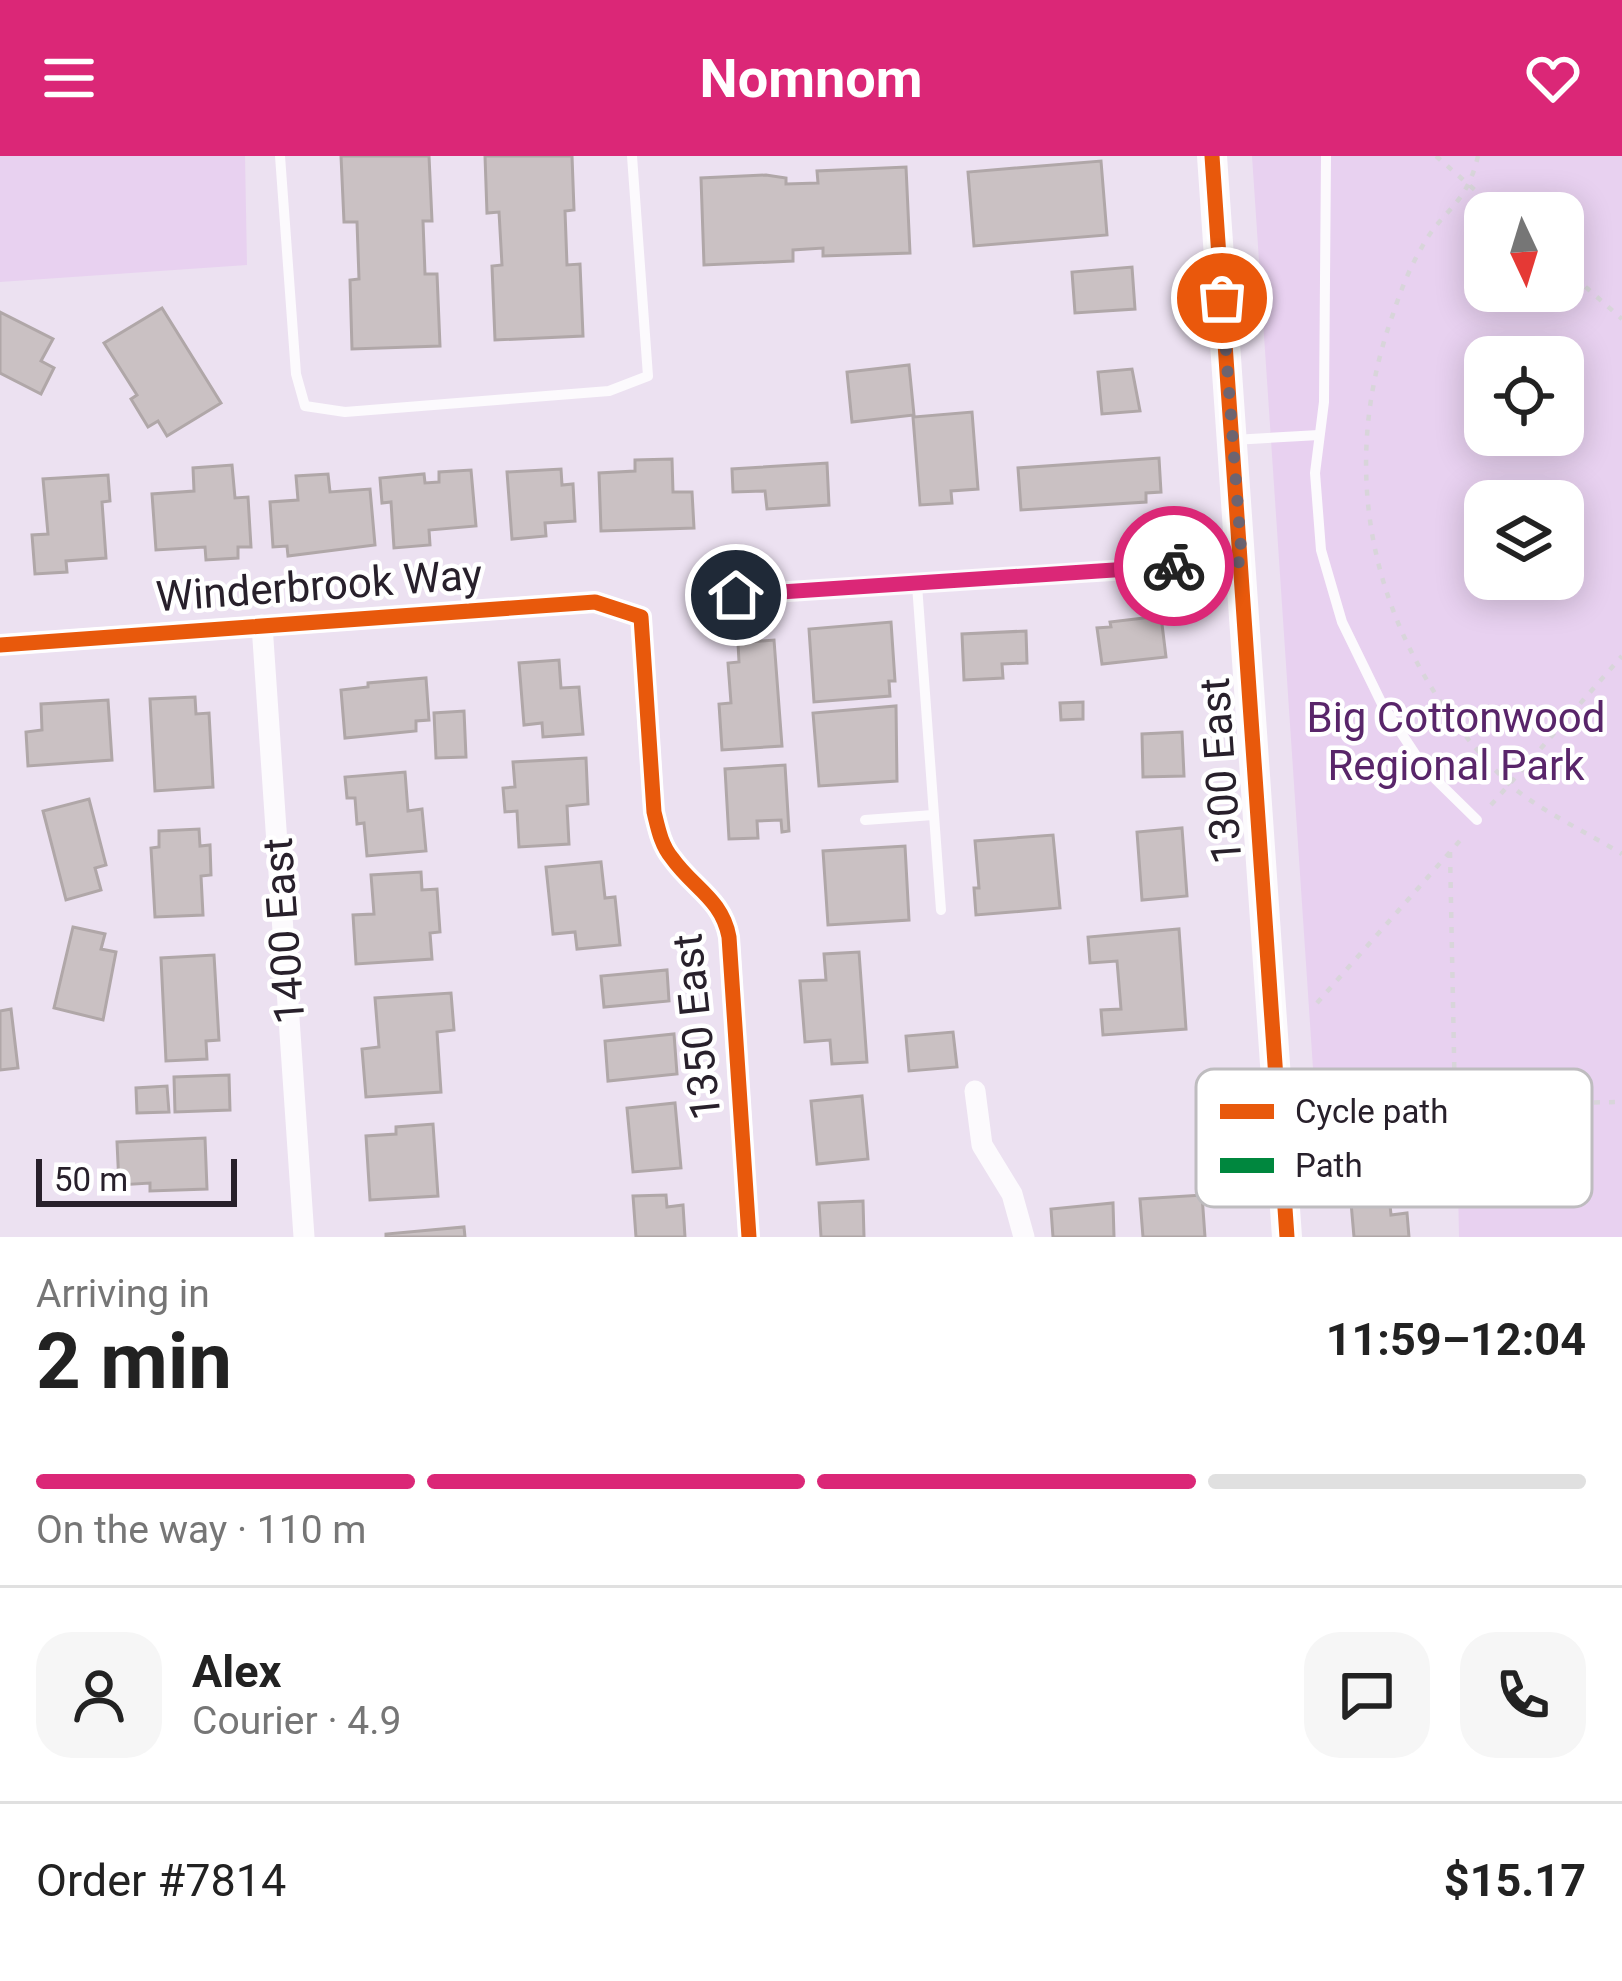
<!DOCTYPE html>
<html lang="en">
<head>
<meta charset="utf-8">
<style>
	body { margin:0; font-family:Roboto,sans-serif; background:#f6f6f6; color:#222; height:100vh; display:flex; flex-direction:column; font-size:45px; white-space:nowrap }
	* { box-sizing:border-box; margin:0 }
	p { font-size:39px; color:#767676 }
	.icon { flex:none; width:66px; height:66px; fill:none; stroke:currentColor; stroke-width:2; stroke-linecap:round; stroke-linejoin:round }
	.map { position:relative; height:1081px; overflow:hidden }
	.sheet { display:flex; flex-direction:column; background:#fff; flex:1 }
	.sheet>* { flex:none }
	.needle { width:78px; rotate:176deg }
	.fabs { position:absolute; left:1464px; top:36px; display:grid; gap:24px }
	.fabs a { display:grid; place-items:center; width:120px; height:120px; border-radius:24px; background:#fff; box-shadow:0 6px 30px #0003; font-size:60px }
	.scale { position:absolute; left:36px; bottom:30px; width:201px; box-sizing:border-box; padding-left:12px; border:6px solid #28202b; border-top:0; font-size:33px; line-height:42px; white-space:nowrap; color:#28202b; -webkit-text-stroke:9px #fff; paint-order:stroke }
	.pin { position:absolute; display:grid; place-items:center; width:102px; height:102px; color:#fff; margin:-51px; border:6px solid #fff; border-radius:50%; box-shadow:0 3px 12px #0007 }
	.courier { position:absolute; display:grid; place-items:center; width:120px; height:120px; margin:-60px; border:9px solid #db2777; border-radius:50%; background:#fff; color:#222; box-shadow:0 3px 15px #0007 }
	.head em { font-style:normal; font-weight:700 }
	.head div { display:flex; flex-direction:column-reverse }
	.head { display:flex; align-items:center; justify-content:space-between; height:204px; padding:0 36px }
	h1 { font-size:78px; font-weight:700; line-height:90px }
	.bar { display:grid; grid-template-columns:repeat(4,1fr); gap:18px 12px; align-content:center; height:144px; padding:0 36px }
	.bar i { height:15px; border-radius:9px; background:#e0e0e0 }
	.bar .on { background:#db2777 }
	.bar p { grid-column:span 4 }
	.line { display:flex; align-items:center; gap:30px; padding:0 36px; border-top:3px solid #e0e0e0 }
	.line div { flex:1 }
	.round { display:grid; place-items:center; flex:none; width:126px; height:126px; border-radius:36px; background:#f6f6f6 }
	header { display:flex; justify-content:space-between; align-items:center; height:156px; padding:0 36px; background:#db2777; color:#fff; font-size:54px; font-weight:700 }
	.map>svg:first-child { display:block }
	.green { fill:#e8d1f0; fill-rule:evenodd }
	.building { fill:#cac1c3; stroke:#b0a7a8; stroke-width:3 }
	.lines { fill:none; stroke-linecap:round; stroke-linejoin:round }
	.path { stroke:#d8d5da; stroke-width:4.5; stroke-dasharray:6 9; stroke-linecap:butt }
	.service { stroke:#fcfafd; stroke-width:10 }
	.minor { stroke:#fcfafd; stroke-width:21 }
	.secondary { stroke:#fcfafd; stroke-width:30 }
	.quiet { stroke:#00873e; stroke-width:12; stroke-dasharray:24 12; stroke-linecap:butt }
	.cycleway-casing { stroke:#fff; stroke-width:22 }
	.cycleway { stroke:#e8590c; stroke-width:15 }
	.done { stroke:#6d6470; stroke-width:12; stroke-dasharray:0 21.6 }
	.route { stroke:#db2777; stroke-width:15 }
	.labels { text-anchor:middle; stroke-width:9; stroke-linejoin:round; paint-order:stroke }
	.street-label { font-size:42px; fill:#28202b; stroke:#fff }
	.park-label { font-size:42px; fill:#59256a; stroke:#fff }
	.key { fill:#fff; stroke:#bebcbf; stroke-width:3 }
	.key-label { font-size:33px; fill:#28202b }
</style>
</head>
<body>
<header><svg class="icon" aria-label="menu" viewBox="0 0 24 24"><path d="M4 6h16M4 12h16M4 18h16"/></svg>Nomnom<svg class="icon" aria-label="heart" viewBox="0 0 24 24"><path d="M12 20l-8-8c-3-5 5-10 8-4 3-6 11-1 8 4z"/></svg></header>
<div class="map">
<svg width="1622" height="1081" viewBox="0 0 1622 1081">
	<rect width="100%" height="100%" fill="#ece1f1"/>
	<!-- green -->
	<g class="green">
		<polygon points="0,0 245,0 247,109 0,126"/>
		<path d="M 1252,0 L 1622,0 L 1622,1081 L 1459,1081 L 1457,978 L 1318,987 ZM 1485,57 L 1563,57 L 1563,135 L 1485,135 ZM 1485,201 L 1563,201 L 1563,279 L 1485,279 ZM 1485,345 L 1563,345 L 1563,423 L 1485,423 Z"/>
	</g>
	<!-- building -->
	<g class="building">
		<polygon points="341,0 429,0 432,65 423,65 425,118 437,118 440,190 352,193 350,124 359,123 357,66 344,66"/>
		<polygon points="485,0 572,0 574,54 565,55 567,109 580,108 583,180 495,184 492,110 502,109 499,56 487,57"/>
		<polygon points="1101,5 1107,79 974,90 968,16"/>
		<polygon points="906,11 910,97 823,100 823,92 793,94 793,105 704,109 701,22 766,19 786,22 786,28 818,27 817,15"/>
		<polygon points="1132,111 1135,153 1075,157 1072,116"/>
		<polygon points="162,152 221,247 167,280 158,265 148,271 131,243 137,239 104,187"/>
		<polygon points="0,156 53,183 41,205 54,212 41,238 0,217"/>
		<polygon points="909,209 914,259 852,266 847,216"/>
		<polygon points="1132,213 1140,255 1102,258 1098,216"/>
		<polygon points="972,256 978,333 951,335 952,347 920,349 913,261"/>
		<polygon points="1159,302 1161,336 1146,337 1146,346 1021,354 1018,312"/>
		<polygon points="672,303 673,336 692,336 694,372 601,375 599,317 635,315 635,304"/>
		<polygon points="827,307 829,349 767,353 765,335 733,336 732,313"/>
		<polygon points="232,309 235,342 248,341 251,391 238,391 238,402 206,404 205,391 156,394 152,338 194,335 193,312"/>
		<polygon points="561,313 562,329 573,328 575,365 545,367 546,380 512,383 507,316"/>
		<polygon points="471,314 476,370 429,374 430,389 394,392 391,346 382,347 380,322 424,318 425,327 439,326 439,316"/>
		<polygon points="328,318 330,336 370,333 375,389 288,400 287,390 273,391 270,346 298,344 296,320"/>
		<polygon points="108,319 110,345 102,346 106,402 66,405 67,416 35,418 32,379 48,378 43,323"/>
		<polygon points="1161,460 1166,501 1102,508 1097,472 1111,471 1110,466"/>
		<polygon points="891,466 895,525 889,525 890,540 814,546 809,473"/>
		<polygon points="1026,475 1027,507 1002,508 1003,522 964,524 962,478"/>
		<polygon points="774,484 782,590 722,594 719,548 731,547 728,507 739,506 738,487"/>
		<polygon points="559,504 561,532 579,531 583,578 543,581 542,567 524,569 519,507"/>
		<polygon points="426,522 429,564 416,565 416,575 345,582 341,534 368,531 368,527"/>
		<polygon points="195,541 196,558 209,557 213,631 155,635 150,543"/>
		<polygon points="108,544 112,604 28,610 26,576 42,574 41,548"/>
		<polygon points="1083,546 1083,563 1061,564 1060,547"/>
		<polygon points="896,550 897,625 819,630 813,557"/>
		<polygon points="464,555 466,601 436,602 434,557"/>
		<polygon points="1182,576 1184,620 1143,621 1142,578"/>
		<polygon points="586,602 588,648 567,650 569,688 519,691 517,655 505,656 503,632 515,631 513,606"/>
		<polygon points="785,609 789,675 782,676 781,664 757,665 758,682 729,683 725,613"/>
		<polygon points="405,616 408,655 422,653 426,695 367,700 364,667 357,668 355,642 347,642 345,621"/>
		<polygon points="89,643 106,709 95,712 101,734 66,744 43,655"/>
		<polygon points="1182,672 1187,740 1142,744 1137,676"/>
		<polygon points="199,673 200,690 210,689 211,719 201,720 203,759 155,761 151,692 159,691 159,675"/>
		<polygon points="1053,679 1060,752 976,759 974,732 979,732 975,685"/>
		<polygon points="905,690 909,764 828,769 823,695"/>
		<polygon points="601,706 605,742 615,741 620,789 577,793 575,776 553,778 546,711"/>
		<polygon points="421,716 422,734 437,733 440,776 430,777 432,803 356,808 353,759 374,758 371,719"/>
		<polygon points="73,771 105,778 101,793 116,796 103,864 54,852"/>
		<polygon points="1179,773 1186,873 1103,879 1101,854 1121,853 1117,805 1090,807 1088,781"/>
		<polygon points="859,796 867,906 832,908 830,884 805,886 800,825 826,824 824,798"/>
		<polygon points="214,799 219,884 206,885 207,903 166,905 161,802"/>
		<polygon points="667,814 669,845 604,851 601,820"/>
		<polygon points="451,837 454,874 437,876 441,936 366,941 362,893 379,891 375,842"/>
		<polygon points="11,853 18,912 0,914 0,855"/>
		<polygon points="953,876 957,911 909,915 906,880"/>
		<polygon points="674,878 677,918 608,925 605,885"/>
		<polygon points="229,919 230,954 175,956 174,921"/>
		<polygon points="167,930 169,956 137,957 136,932"/>
		<polygon points="862,940 868,1003 817,1008 811,945"/>
		<polygon points="675,947 681,1012 633,1016 627,952"/>
		<polygon points="433,968 438,1040 370,1044 366,980 396,978 396,971"/>
		<polygon points="205,982 207,1033 150,1035 150,1027 119,1029 117,986"/>
		<polygon points="1402,1008 1405,1038 1389,1039 1391,1059 1407,1057 1409,1081 1354,1081 1348,1012"/>
		<polygon points="666,1039 667,1051 683,1049 685,1081 636,1081 633,1040"/>
		<polygon points="1202,1039 1205,1081 1143,1081 1140,1043"/>
		<polygon points="863,1045 864,1081 821,1081 819,1047"/>
		<polygon points="1113,1047 1114,1081 1053,1081 1051,1053"/>
		<polygon points="464,1071 465,1081 386,1081 386,1078"/>
	</g>
	<g class="lines">
		<!-- path -->
		<g class="path">
			<polyline points="1436,0 1501,57"/>
			<path d="M 1478,0 C 1466,51 1443,52 1422,91 C 1410,111 1400,136 1393,158 C 1331,330 1379,498 1506,625 C 1531,650 1590,678 1622,698"/>
			<polyline points="1563,111 1622,163"/>
			<polyline points="1491,649 1622,500"/>
			<polyline points="1450,696 1455,948"/>
			<polyline points="1317,847 1464,680"/>
			<polyline points="1324,951 1622,946"/>
		</g>
		<!-- service -->
		<g class="service">
			<polyline points="280,0 296,218 305,250 345,256 609,235 648,220 632,0"/>
			<polyline points="1326,0 1324,246 1315,317 1321,394 1342,466 1382,548 1425,613 1477,664"/>
			<polyline points="1233,284 1319,279"/>
			<polyline points="917,429 941,754"/>
			<polyline points="865,664 933,659"/>
		</g>
		<!-- minor -->
		<g class="minor">
			<polyline points="736,439 1242,406"/>
			<polyline points="262,469 304,1081"/>
			<path d="M 0,489 L 595,446 L 641,461 L 654,656 C 658,672 661,689 672,702 C 693,732 722,743 729,781 L 749,1081"/>
			<polyline points="975,935 982,989 1012,1038 1024,1081"/>
		</g>
		<!-- secondary -->
		<polyline class="secondary" points="1212,0 1287,1081"/>
		<!-- quiet -->
		<polyline class="quiet" points="695,446 736,439"/>
		<defs>
			<g id="cycleway">
				<polyline points="1212,0 1287,1081"/>
				<path d="M 0,489 L 595,446 L 641,461 L 654,656 C 658,672 661,689 672,702 C 693,732 722,743 729,781 L 749,1081"/>
			</g>
		</defs>
		<!-- cycleway casing -->
		<use href="#cycleway" class="cycleway-casing"/>
		<!-- cycleway -->
		<use href="#cycleway" class="cycleway"/>
	</g>
	<g class="lines">
		<!-- done -->
		<polyline class="done" points="1174,410 1242,406 1222,142"/>
		<!-- route -->
		<polyline class="route" points="736,439 1174,410"/>
	</g>
	<g class="labels">
		<!-- street labels -->
		<g class="street-label">
			<text transform="translate(319 429) rotate(-4)" y="15">Winderbrook Way</text>
			<text transform="translate(1220 615) rotate(-94)" y="15">1300 East</text>
			<text transform="translate(283 775) rotate(-94)" y="15">1400 East</text>
			<text transform="translate(696 871) rotate(-96)" y="15">1350 East</text>
		</g>
		<!-- park labels -->
		<g class="park-label">
			<text x="1456" y="576">Big Cottonwood<tspan x="1456" dy="48">Regional Park</tspan></text>
		</g>
	</g>
	<!-- legend -->
	<rect x="1196" y="913" width="396" height="138" rx="18" class="key"/>
	<rect x="1220" y="948" width="54" height="15" fill="#e8590c"/>
	<rect x="1220" y="1002" width="54" height="15" fill="#00873e"/>
	<g class="key-label">
		<text x="1295" y="967">Cycle path</text>
		<text x="1295" y="1021">Path</text>
	</g>
</svg>
<div class="fabs">
<a><svg class="needle" viewBox="-14 -14 28 28"><path d="M0-13l5 13h-10z" fill="#e53935"/><path d="M0 13l5-13h-10z" fill="#767676"/></svg></a>
<a><svg class="icon" aria-label="locate" viewBox="0 0 24 24"><circle cx="12" cy="12" r="6"/><path d="M12 2v4M12 18v4M2 12h4M18 12h4"/></svg></a>
<a><svg class="icon" aria-label="layers" viewBox="0 0 24 24"><path d="M12 4l9 5-9 5-9-5zM3 14l9 5 9-5"/></svg></a>
</div>
<div class="scale">50 m</div>
<div class="pin" style="left:1222px;top:142px;background:#ea580c"><svg class="icon" aria-label="bag" viewBox="0 0 24 24"><path d="M5 8h14l-1 12H6zM9 8a3 3 0 0 1 6 0"/></svg></div>
<div class="pin" style="left:736px;top:439px;background:#1f2937"><svg class="icon" aria-label="home" viewBox="0 0 24 24"><path d="M3 11l9-7 9 7M6 9v11h12V9"/></svg></div>
<div class="courier" style="left:1174px;top:410px"><svg class="icon" aria-label="bike" viewBox="0 0 24 24"><circle cx="6" cy="16" r="4"/><circle cx="18" cy="16" r="4"/><path d="M6 16l4-8h5l3 8M10 8l3 8H6M13 5h3"/></svg></div>
</div>
<section class="sheet">
<div class="head"><div><h1>2 min</h1><p>Arriving in</p></div><em>11:59–12:04</em></div>
<div class="bar"><i class="on"></i><i class="on"></i><i class="on"></i><i></i><p>On the way · 110 m</p></div>
<div class="line" style="height:216px"><a class="round"><svg class="icon" aria-label="person" viewBox="0 0 24 24"><circle cx="12" cy="8" r="4"/><path d="M4 21q1-7 8-7t8 7"/></svg></a><div><b>Alex</b><p>Courier · 4.9</p></div><a class="round"><svg class="icon" aria-label="chat" viewBox="0 0 24 24"><path d="M4 5h16v11H9l-5 4z"/></svg></a><a class="round"><svg class="icon" aria-label="phone" viewBox="0 0 24 24"><path d="M5 4h4l2 5-3 2q2 4 5 5l2-3 5 2v4C11 20 4 13 5 4z"/></svg></a></div>
<div class="line" style="height:156px"><div>Order #7814</div><b>$15.17</b></div>
</section>
</body>
</html>
